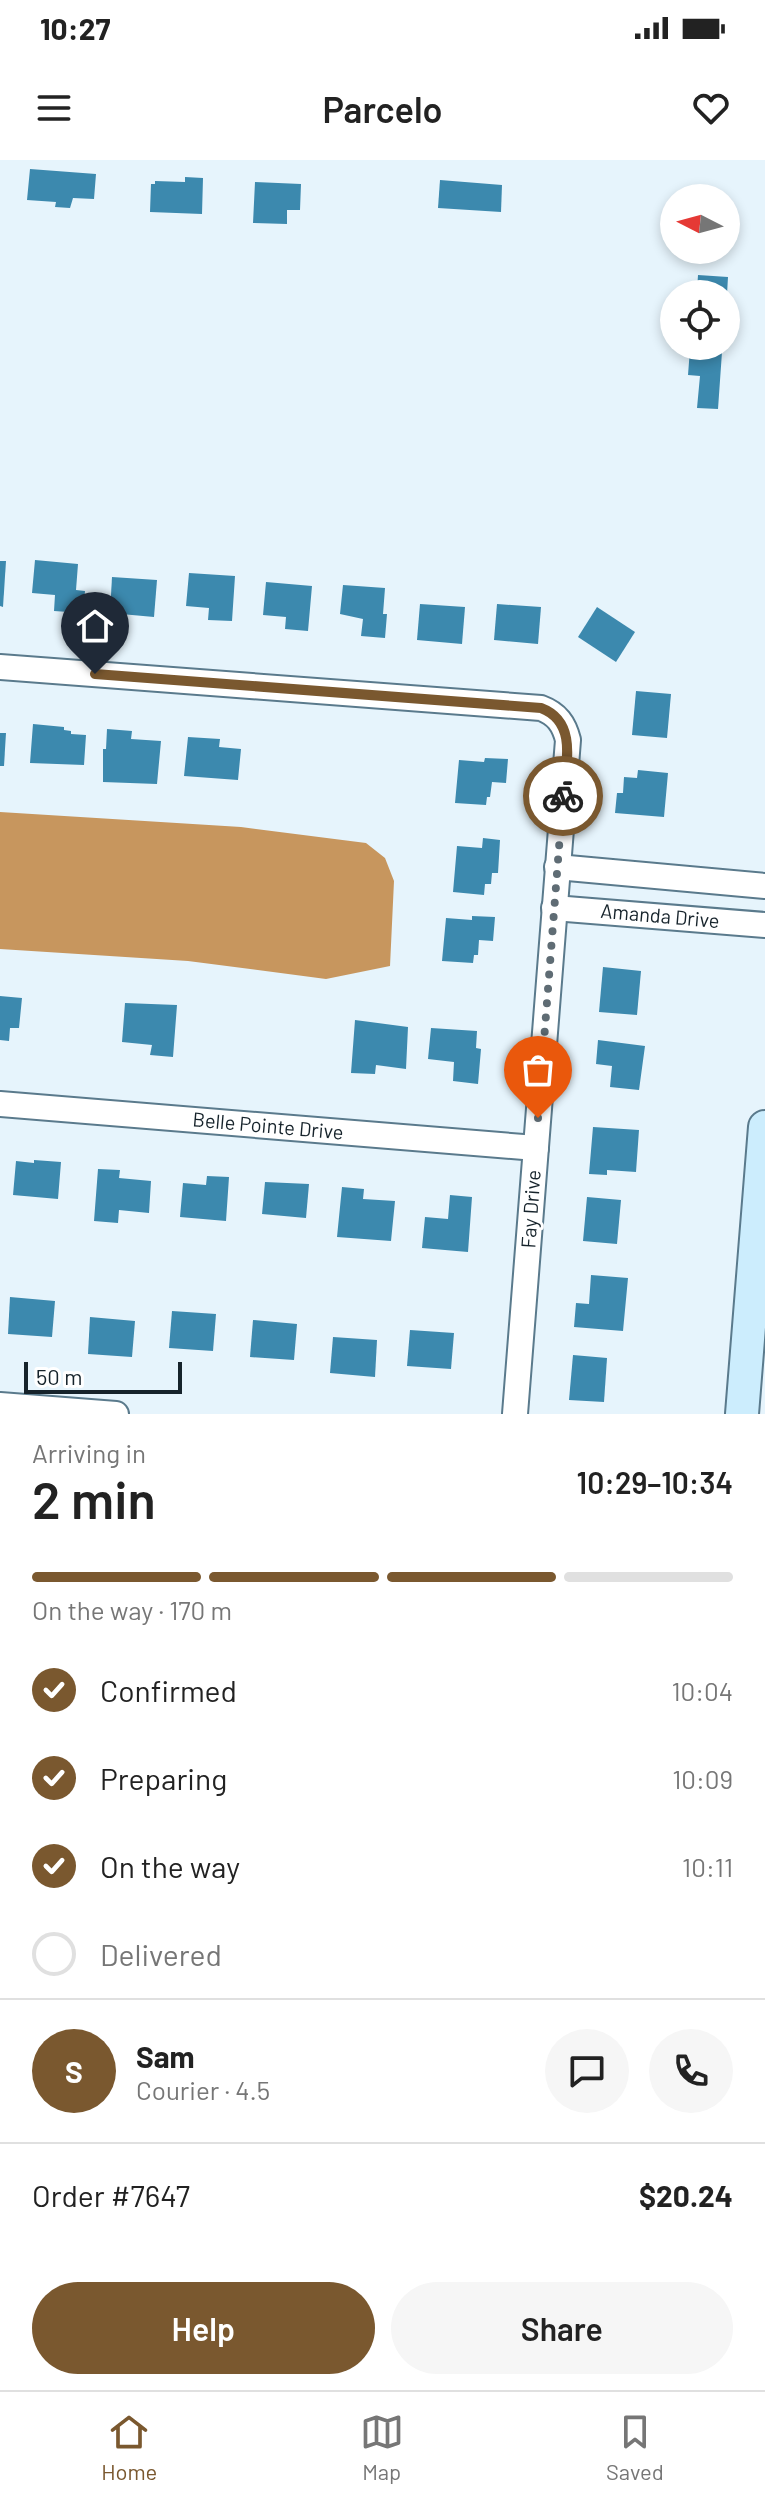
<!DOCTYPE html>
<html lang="en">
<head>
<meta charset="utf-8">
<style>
	body { margin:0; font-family:Barlow,sans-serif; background:#f6f6f6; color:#222; height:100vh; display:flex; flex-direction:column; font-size:30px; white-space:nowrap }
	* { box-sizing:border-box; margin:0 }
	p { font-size:26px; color:#767676 }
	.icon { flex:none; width:44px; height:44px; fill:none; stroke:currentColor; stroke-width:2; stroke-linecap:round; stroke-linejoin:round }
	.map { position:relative; height:1254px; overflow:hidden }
	.details { display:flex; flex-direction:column; background:#fff; flex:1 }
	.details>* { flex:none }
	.needle { width:52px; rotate:276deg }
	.fabs { position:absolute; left:660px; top:24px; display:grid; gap:16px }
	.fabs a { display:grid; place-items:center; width:80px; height:80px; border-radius:50%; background:#fff; box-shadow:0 4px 12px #0003; font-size:40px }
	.scale { position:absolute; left:24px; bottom:20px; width:158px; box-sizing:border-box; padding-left:8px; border:4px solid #16232b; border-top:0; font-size:22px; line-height:28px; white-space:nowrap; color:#16232b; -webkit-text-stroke:6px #fff; paint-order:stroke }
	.pin { position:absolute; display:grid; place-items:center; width:68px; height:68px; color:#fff; margin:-82px -34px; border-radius:50% 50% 50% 0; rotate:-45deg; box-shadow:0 0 8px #0007 }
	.pin .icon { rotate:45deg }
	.courier { position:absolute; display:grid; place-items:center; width:80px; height:80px; margin:-40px; border:6px solid #7a582f; border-radius:50%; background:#fff; color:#222; box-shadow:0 2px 10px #0007 }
	.summary em { font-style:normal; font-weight:600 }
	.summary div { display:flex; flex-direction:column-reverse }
	.summary { display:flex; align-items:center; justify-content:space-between; height:136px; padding:0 32px }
	h1 { font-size:52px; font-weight:600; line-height:60px }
	.bar { display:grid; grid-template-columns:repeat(4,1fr); gap:12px 8px; align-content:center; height:96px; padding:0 32px }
	.bar i { height:10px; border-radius:6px; background:#e0e0e0 }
	.bar .selected { background:#7a582f }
	.bar p { grid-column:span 4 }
	.line { display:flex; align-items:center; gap:20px; padding:0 32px; border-top:2px solid #e0e0e0 }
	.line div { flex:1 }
	.round { display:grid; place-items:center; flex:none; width:84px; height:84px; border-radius:42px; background:#f6f6f6 }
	ol { padding:0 32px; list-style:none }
	li { display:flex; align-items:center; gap:24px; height:88px }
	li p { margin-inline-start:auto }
	li .icon { padding:8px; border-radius:50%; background:#7a582f; color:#fff; stroke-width:4 }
	li:last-child { color:#767676 }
	li i { width:44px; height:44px; border:4px solid #e0e0e0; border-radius:50% }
	.cta { display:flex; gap:16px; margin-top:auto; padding:16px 32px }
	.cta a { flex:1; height:92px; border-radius:48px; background:#7a582f; color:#fff; font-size:32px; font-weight:600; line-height:92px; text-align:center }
	.cta a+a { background:#f6f6f6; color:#222 }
	.status { display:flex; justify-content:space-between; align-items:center; height:56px; padding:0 40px; background:#fff; direction:ltr }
	.status svg { height:22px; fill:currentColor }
	header { display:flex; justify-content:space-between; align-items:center; height:104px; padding:0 32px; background:#fff; font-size:36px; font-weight:600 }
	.tab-bar { display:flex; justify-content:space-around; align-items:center; height:112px; border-top:2px solid #e0e0e0; background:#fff; font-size:22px; color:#767676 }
	.tab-bar a { display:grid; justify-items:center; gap:4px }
	.tab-bar .selected { color:#7a582f }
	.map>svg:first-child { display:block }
	.water { fill:#c7965e }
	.building { fill:#3c89ae }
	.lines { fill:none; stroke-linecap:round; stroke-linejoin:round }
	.minor-casing { stroke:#5a7a8c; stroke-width:28 }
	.secondary-casing { stroke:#5a7a8c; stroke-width:36 }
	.minor { stroke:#fff; stroke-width:24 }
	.secondary { stroke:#ccedfd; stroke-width:32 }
	.done { stroke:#5f6c74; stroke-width:8; stroke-dasharray:0 14.4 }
	.route { stroke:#7a582f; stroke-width:10 }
	.labels { text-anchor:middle; stroke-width:6; stroke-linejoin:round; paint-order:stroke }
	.street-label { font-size:20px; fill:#16232b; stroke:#fff }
</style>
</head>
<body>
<div class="status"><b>10:27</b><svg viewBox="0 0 49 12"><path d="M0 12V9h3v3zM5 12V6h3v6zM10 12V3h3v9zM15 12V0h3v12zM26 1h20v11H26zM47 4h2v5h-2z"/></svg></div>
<header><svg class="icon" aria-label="menu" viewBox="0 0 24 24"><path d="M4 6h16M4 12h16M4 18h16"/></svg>Parcelo<svg class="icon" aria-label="heart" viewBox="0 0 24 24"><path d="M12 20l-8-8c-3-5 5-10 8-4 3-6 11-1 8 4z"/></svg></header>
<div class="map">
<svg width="765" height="1254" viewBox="0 0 765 1254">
	<rect width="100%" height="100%" fill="#e6f4fc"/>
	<!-- water -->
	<polygon class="water" points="0,652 241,667 366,683 385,698 394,721 390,806 326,819 188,801 0,789"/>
	<!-- building -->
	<g class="building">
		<polygon points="30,9 96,14 94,39 73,38 70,48 55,47 56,42 27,40"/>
		<polygon points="185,17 203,18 202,54 150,52 151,24 155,24 155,21 185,22"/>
		<polygon points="440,20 502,25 501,52 438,48"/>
		<polygon points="255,22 301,24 300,50 287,50 287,64 253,63"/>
		<polygon points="726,46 734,46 731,84 726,83"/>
		<polygon points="698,115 728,117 727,134 693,134 694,130 697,130"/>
		<polygon points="690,189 722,192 718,249 697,248 700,216 688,215"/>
		<polygon points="35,400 78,404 76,430 85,431 83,453 54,451 55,435 32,433"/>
		<polygon points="0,401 6,401 3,447 0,446"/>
		<polygon points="189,413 235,416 232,461 208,460 209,448 186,446"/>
		<polygon points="112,417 157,420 154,457 110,453"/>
		<polygon points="266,422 312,426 308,471 285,469 286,457 263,455"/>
		<polygon points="343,425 385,428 383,454 387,454 385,478 361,476 363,459 340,454"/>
		<polygon points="420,444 465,447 462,484 417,480"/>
		<polygon points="497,444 541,447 538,484 494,480"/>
		<polygon points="597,447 635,472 616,502 578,477"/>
		<polygon points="636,531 671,534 667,578 632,575"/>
		<polygon points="33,564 64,567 64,570 71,571 71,574 86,575 84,605 30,603"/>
		<polygon points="107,569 132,571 131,579 161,581 157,624 103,622 103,589 106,589"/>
		<polygon points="0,573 6,573 4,606 0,606"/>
		<polygon points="188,577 220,579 219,587 241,589 238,620 184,616"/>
		<polygon points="485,598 508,599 506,623 492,622 490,637 487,637 486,645 455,643 459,600 484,602"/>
		<polygon points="638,610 668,613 664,657 615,653 617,633 623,633 624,617 637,618"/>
		<polygon points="483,678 500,680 498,713 492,713 491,724 485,724 484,735 453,732 457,686 482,688"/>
		<polygon points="472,756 495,757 493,781 479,780 478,795 474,795 473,803 442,801 446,758 472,760"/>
		<polygon points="603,807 641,811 637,855 599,852"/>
		<polygon points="0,836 22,838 19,868 10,868 9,881 0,880"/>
		<polygon points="125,843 177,845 173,897 150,895 152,885 122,882"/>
		<polygon points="355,860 408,867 406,909 376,905 375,914 351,913"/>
		<polygon points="431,868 477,871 476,888 481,889 478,924 453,921 454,902 428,899"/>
		<polygon points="598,880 645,886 639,930 610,927 612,906 596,904"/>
		<polygon points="593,967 639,970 636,1012 607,1010 607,1015 589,1014"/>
		<polygon points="34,1000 61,1002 58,1039 13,1035 16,1001 34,1003"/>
		<polygon points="98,1009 120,1010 119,1018 151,1021 149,1053 119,1050 118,1063 94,1061"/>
		<polygon points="207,1016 229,1017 226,1061 180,1057 183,1023 206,1025"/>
		<polygon points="265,1022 309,1024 306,1058 262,1054"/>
		<polygon points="342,1027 364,1029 363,1039 395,1041 391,1081 337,1077"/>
		<polygon points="450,1035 472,1037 468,1092 422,1088 425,1057 448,1059"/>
		<polygon points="587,1037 621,1040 617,1084 583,1081"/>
		<polygon points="591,1115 628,1118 623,1171 574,1167 576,1143 589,1144"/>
		<polygon points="10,1137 55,1141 52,1177 8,1174"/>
		<polygon points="172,1151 216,1154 213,1191 169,1188"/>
		<polygon points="90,1157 135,1161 132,1197 88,1194"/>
		<polygon points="253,1160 297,1164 294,1200 250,1197"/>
		<polygon points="410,1170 454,1173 451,1209 407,1206"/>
		<polygon points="333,1177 377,1180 375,1217 330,1213"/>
		<polygon points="573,1195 607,1198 604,1242 569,1240"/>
	</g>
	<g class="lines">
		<defs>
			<g id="minor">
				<path d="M 0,507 L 541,548 C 557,554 564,564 568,580 L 515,1254"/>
				<polyline points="557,707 765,726"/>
				<polyline points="554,748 765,765"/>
				<polyline points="0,944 536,988"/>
				<polyline points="0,1245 116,1254"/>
			</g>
			<polyline id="secondary" points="742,1254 765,967"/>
		</defs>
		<!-- minor casing -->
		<use href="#minor" class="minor-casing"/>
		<!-- secondary casing -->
		<use href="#secondary" class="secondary-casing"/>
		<!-- minor -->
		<use href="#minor" class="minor"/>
		<!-- secondary -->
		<use href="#secondary" class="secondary"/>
	</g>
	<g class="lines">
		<!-- done -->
		<polyline class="done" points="538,958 563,636"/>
		<!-- route -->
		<path class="route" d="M 95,514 L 541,548 C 578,562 566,604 563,636"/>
	</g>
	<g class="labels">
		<!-- street labels -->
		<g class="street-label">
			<text transform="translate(660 756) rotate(5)" y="7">Amanda Drive</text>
			<text transform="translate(268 966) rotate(5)" y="7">Belle Pointe Drive</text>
			<text transform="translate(531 1049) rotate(-86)" y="7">Fay Drive</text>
		</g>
	</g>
</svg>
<div class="fabs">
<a><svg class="needle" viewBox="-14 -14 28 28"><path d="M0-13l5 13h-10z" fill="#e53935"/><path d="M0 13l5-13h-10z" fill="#767676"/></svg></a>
<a><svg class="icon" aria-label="locate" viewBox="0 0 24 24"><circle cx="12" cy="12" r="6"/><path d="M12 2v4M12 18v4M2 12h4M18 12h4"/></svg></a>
</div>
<div class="scale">50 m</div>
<div class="pin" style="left:538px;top:958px;background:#ea580c"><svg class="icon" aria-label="bag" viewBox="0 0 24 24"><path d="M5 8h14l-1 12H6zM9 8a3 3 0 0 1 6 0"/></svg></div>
<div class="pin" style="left:95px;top:514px;background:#1f2937"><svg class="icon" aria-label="home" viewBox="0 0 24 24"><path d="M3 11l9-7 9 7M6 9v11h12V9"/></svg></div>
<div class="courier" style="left:563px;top:636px"><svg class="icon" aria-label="bike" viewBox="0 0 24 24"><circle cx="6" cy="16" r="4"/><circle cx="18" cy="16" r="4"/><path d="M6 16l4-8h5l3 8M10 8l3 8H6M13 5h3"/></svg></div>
</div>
<section class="details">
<div class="summary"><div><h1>2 min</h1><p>Arriving in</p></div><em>10:29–10:34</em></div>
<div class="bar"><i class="selected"></i><i class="selected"></i><i class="selected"></i><i></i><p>On the way · 170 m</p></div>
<ol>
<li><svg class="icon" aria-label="check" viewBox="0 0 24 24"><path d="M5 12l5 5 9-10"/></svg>Confirmed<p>10:04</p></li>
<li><svg class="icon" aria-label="check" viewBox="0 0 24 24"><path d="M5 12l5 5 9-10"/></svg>Preparing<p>10:09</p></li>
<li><svg class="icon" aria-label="check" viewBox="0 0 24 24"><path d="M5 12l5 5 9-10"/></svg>On the way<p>10:11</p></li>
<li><i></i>Delivered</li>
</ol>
<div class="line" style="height:144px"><b class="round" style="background:#7a582f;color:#fff">S</b><div><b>Sam</b><p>Courier · 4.5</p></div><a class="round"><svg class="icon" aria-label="chat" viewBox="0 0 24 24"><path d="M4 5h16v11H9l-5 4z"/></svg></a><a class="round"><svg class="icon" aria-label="phone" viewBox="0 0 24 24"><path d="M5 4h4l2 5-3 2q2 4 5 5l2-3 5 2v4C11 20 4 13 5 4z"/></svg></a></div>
<div class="line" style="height:104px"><div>Order #7647</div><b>$20.24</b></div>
<div class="cta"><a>Help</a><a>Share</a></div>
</section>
<nav class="tab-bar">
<a class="selected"><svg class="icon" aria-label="home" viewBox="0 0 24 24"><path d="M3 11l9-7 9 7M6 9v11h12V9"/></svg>Home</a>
<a><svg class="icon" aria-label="map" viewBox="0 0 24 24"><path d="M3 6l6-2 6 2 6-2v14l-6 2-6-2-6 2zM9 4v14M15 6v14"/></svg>Map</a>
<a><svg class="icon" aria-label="saved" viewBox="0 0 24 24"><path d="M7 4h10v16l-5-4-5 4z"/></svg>Saved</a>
</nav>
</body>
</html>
